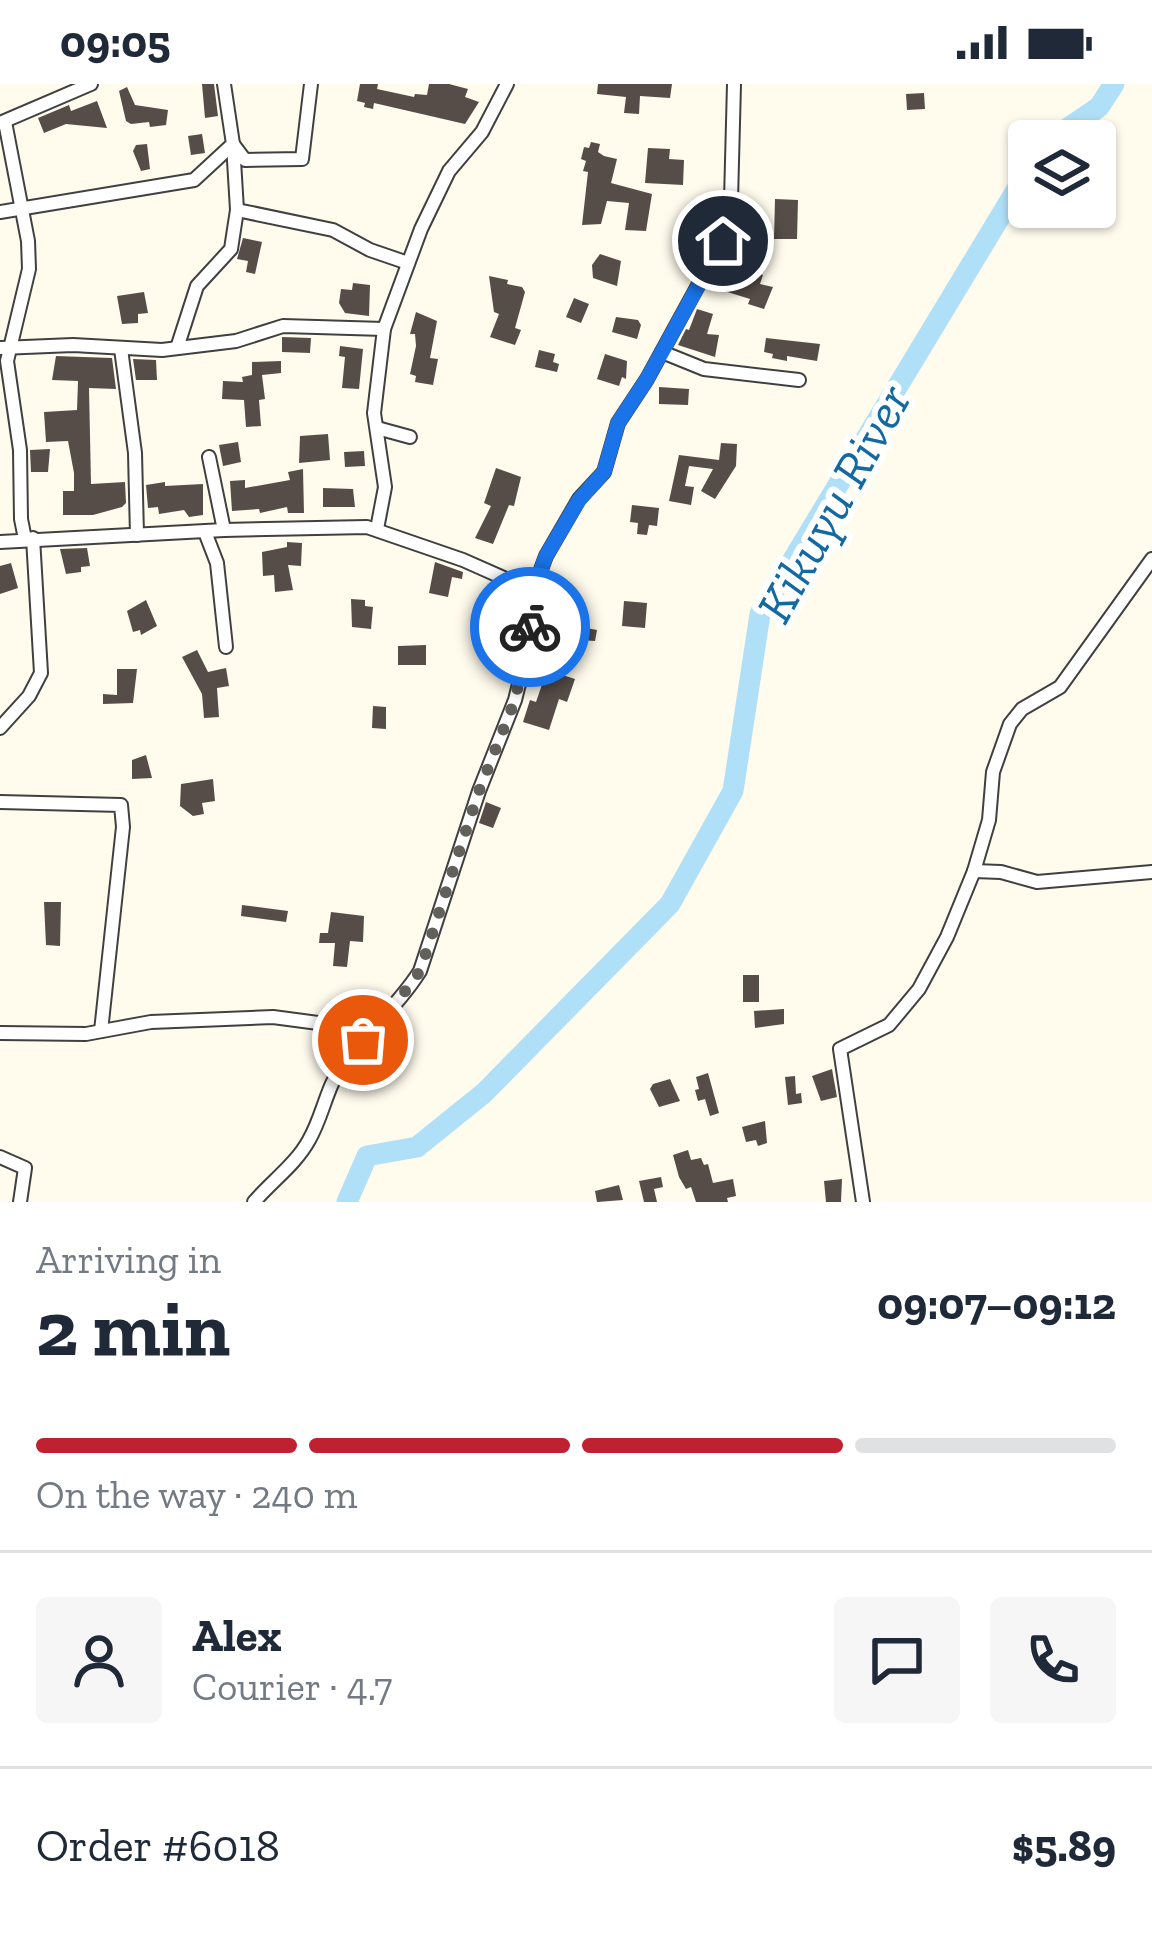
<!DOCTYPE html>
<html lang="en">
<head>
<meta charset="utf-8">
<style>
	body { margin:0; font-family:"Zilla Slab",serif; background:#f6f6f7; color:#1f2937; height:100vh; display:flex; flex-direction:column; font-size:45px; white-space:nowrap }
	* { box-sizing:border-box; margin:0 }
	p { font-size:39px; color:#747a83 }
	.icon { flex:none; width:66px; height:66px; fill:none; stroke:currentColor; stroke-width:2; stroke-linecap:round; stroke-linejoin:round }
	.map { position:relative; height:1118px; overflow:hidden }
	.details { display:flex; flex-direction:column; background:#fff; flex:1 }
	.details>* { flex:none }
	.buttons { position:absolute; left:1008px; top:36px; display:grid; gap:24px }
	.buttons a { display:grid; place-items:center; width:108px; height:108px; border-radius:12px; background:#fff; box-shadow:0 3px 9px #0004; font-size:60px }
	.pin { position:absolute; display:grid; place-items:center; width:102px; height:102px; color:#fff; margin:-51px; border:6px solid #fff; border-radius:50%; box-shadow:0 3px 12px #0007 }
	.courier { position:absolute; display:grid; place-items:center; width:120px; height:120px; margin:-60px; border:9px solid #1a73e8; border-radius:50%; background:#fff; color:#222; box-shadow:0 3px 15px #0007 }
	.head em { font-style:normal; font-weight:800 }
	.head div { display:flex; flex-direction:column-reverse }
	.head { display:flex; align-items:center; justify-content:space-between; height:204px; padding:0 36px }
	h1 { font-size:78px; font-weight:800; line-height:90px }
	.bar { display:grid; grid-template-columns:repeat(4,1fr); gap:18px 12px; align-content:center; height:144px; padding:0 36px }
	.bar i { height:15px; border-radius:9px; background:#e0e1e3 }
	.bar .active { background:#c02130 }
	.bar p { grid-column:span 4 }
	.line { display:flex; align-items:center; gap:30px; padding:0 36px; border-top:3px solid #e0e1e3 }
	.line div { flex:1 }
	.round { display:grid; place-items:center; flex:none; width:126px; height:126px; border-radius:12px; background:#f6f6f7 }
	.status { display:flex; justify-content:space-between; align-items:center; height:84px; padding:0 60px; background:#fff; direction:ltr }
	.status svg { height:33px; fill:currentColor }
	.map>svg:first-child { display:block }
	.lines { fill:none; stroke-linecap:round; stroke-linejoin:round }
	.river { stroke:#b0e0f8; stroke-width:21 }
	.building { fill:#564d49 }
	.street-casing { stroke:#404040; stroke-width:16 }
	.street { stroke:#fff; stroke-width:12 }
	.done { stroke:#62605b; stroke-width:12; stroke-dasharray:0 21.6 }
	.route { stroke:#1a73e8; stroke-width:15 }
	.labels { text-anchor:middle; stroke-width:12; stroke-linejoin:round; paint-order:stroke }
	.water-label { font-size:51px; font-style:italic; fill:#1369a2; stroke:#fff }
</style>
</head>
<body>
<div class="status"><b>09:05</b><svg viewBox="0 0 49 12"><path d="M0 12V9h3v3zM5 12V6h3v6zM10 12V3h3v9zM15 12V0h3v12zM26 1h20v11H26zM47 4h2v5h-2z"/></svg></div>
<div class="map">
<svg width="1152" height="1118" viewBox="0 0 1152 1118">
	<rect width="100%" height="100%" fill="#fffbed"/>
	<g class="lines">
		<!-- river -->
		<g class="river">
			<polyline points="1049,57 1099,23 1114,0"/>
			<polyline points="347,1118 367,1072 417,1063 484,1009 670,820 733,707 760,530 1029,85"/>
		</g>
	</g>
	<!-- building -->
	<g class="building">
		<polygon points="202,0 214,0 218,32 205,34"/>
		<polygon points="360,0 378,0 377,5 414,13 415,10 427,11 429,0 449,0 468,5 465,13 479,18 465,40 374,19 373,25 364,23 365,19 357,17"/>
		<polygon points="598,0 672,0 670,14 640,12 639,30 624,29 626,13 597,10"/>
		<polygon points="127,3 135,21 168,26 166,41 150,43 149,38 131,40 126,37 119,7"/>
		<polygon points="924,9 925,25 907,26 906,10"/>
		<polygon points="97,17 107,44 66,40 44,49 38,34 69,21 71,27"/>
		<polygon points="202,50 205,69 191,71 188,52"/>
		<polygon points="591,58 600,60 598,68 604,72 617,75 611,99 652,110 646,147 625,146 629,119 607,117 601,140 582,141 588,88 583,87 586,77 581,75 584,63 589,64"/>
		<polygon points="147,60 150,85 141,87 133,67 136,61"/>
		<polygon points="648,64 670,65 669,75 684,76 683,101 645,99"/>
		<polygon points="775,115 798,116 797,155 774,155"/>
		<polygon points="243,154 262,158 255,190 246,188 248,177 237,175"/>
		<polygon points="600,170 621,177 617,202 593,194 592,181"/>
		<polygon points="731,176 755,183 754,188 763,191 760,200 773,203 764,225 748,220 750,215 721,206"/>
		<polygon points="489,192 508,196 507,200 522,203 525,208 515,244 521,246 515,261 490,253 499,230 494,228"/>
		<polygon points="353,199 370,201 369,232 345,229 339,219 341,205 352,206"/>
		<polygon points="144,208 148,229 138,230 138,239 122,240 117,212"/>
		<polygon points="574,214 589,220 581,239 566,233"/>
		<polygon points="697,225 713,230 707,250 719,251 715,273 678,261 686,245 689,246"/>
		<polygon points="416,228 437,237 430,274 438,275 433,301 415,298 416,292 410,290 416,262 415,250 410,250"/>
		<polygon points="616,233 638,236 641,241 637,255 612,248"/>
		<polygon points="282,253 311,254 310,269 282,268"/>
		<polygon points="766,254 820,260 817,277 787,272 787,277 772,274 773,270 764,268"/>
		<polygon points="340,262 363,265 359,305 342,304 345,273 339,272"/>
		<polygon points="539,266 555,270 553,278 559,280 557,288 535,283"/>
		<polygon points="605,270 627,277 626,295 622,293 619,302 597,295"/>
		<polygon points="56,272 112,274 116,305 89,304 91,400 125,398 126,419 122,423 93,431 63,431 63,407 74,407 74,389 68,357 46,358 44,328 77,326 78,297 52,296"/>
		<polygon points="133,275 156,276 157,296 136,296"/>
		<polygon points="281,277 281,289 262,291 265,315 259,316 261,342 246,343 244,316 222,315 223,297 243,298 242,293 252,291 252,278"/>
		<polygon points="659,303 689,305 688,321 659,320"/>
		<polygon points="328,350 330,376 299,379 300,352"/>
		<polygon points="238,358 241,378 223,382 219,361"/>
		<polygon points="721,359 737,360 736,382 715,415 701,407 713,385 689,382 685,402 694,403 691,421 669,417 679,371 719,376"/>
		<polygon points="50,365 48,388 31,388 30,366"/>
		<polygon points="364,367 365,382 345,383 344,368"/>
		<polygon points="496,384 521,393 514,422 509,421 493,460 475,454 491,422 484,419"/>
		<polygon points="303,385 304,429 288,429 287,423 260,429 259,425 232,427 230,397 245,396 245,404 290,396 288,388"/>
		<polygon points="165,398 165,402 203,400 203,431 189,433 184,426 159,430 158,423 148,424 146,401"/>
		<polygon points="323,404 353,405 355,423 323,423"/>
		<polygon points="632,421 659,424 657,442 649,441 647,451 637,450 638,439 630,438"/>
		<polygon points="287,458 302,459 301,482 288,481 293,506 275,508 274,491 263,492 262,468 287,463"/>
		<polygon points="87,464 90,482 81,483 81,488 66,490 60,465"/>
		<polygon points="435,478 463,488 462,495 452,493 448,513 429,509"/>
		<polygon points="11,479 18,504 0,510 0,482"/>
		<polygon points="351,515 365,516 365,522 373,523 371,545 352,543"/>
		<polygon points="146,516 157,542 141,551 140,546 133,548 127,527"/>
		<polygon points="624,517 647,519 645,544 622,542"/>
		<polygon points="552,527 577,529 576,542 597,546 595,557 550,554"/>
		<polygon points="426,561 426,581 398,581 398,562"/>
		<polygon points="197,566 208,588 226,584 229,602 217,604 219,633 204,634 202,610 182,573"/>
		<polygon points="117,585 137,585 133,619 103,620 103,610 117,611"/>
		<polygon points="547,586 575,595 567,618 559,615 549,646 523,638 530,616 536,618"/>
		<polygon points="373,622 386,623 386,645 372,644"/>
		<polygon points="146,671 152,694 132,695 132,676"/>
		<polygon points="213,695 215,717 202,719 204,730 193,732 180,722 181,700"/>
		<polygon points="486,718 501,724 493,744 479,739"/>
		<polygon points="44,818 61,818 60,862 46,861"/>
		<polygon points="242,821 288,827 286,838 241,832"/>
		<polygon points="331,828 364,832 363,858 350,857 347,883 333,882 335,859 319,859 320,849 328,849"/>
		<rect x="743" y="891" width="16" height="27"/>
		<polygon points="784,925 784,940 755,944 754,927"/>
		<polygon points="832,985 837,1013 821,1017 812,992"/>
		<polygon points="708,989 719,1029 710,1032 705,1015 698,1017 695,1006 699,1005 696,993"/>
		<polygon points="795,992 796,1010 801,1009 802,1019 788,1021 785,993"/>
		<polygon points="670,995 680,1017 659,1023 650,1005 653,1000"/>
		<polygon points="765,1037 767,1059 758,1062 756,1056 746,1058 742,1043"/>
		<polygon points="688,1066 691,1076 701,1074 704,1081 708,1080 713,1099 733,1095 736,1112 727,1114 728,1118 696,1118 691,1103 686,1105 679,1093 673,1071"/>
		<polygon points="661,1093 663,1103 654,1105 657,1118 644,1118 639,1097"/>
		<polygon points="842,1095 841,1118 826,1118 824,1097"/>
		<polygon points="619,1101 623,1116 597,1118 595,1107"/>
	</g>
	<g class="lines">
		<defs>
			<g id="street">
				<polyline points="5,38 28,157 29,185 7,277 20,366 21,435 25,455"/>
				<polyline points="0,39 91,0"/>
				<polyline points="237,126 333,146 370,166 408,179"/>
				<polyline points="0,128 194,96 233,60 224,0"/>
				<polyline points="1,264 73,261 162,266 236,257 283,242 384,245"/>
				<polyline points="177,264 197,202 231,165 237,126 233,60 245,76 302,75 311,0"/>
				<polyline points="121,265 135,369 137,451"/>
				<polyline points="662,268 704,285 799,296"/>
				<polyline points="377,344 410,353"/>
				<polyline points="209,373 224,446"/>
				<polyline points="377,445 385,403 374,329 384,245 421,145 449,87 482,48 507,0"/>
				<polyline points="205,448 217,479 226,563"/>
				<polyline points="0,458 224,446 367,443 463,476 533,507"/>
				<polyline points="0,644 29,612 41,589 33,454"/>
				<polyline points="0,718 121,721 123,743 101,947"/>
				<polyline points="974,787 1001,788 1037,798 1152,788"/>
				<polyline points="0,949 86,950 151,938 273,933 341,942 363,956"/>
				<polyline points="0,1073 25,1084 20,1118"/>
				<path d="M 254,1118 C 272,1097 296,1080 309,1056 C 323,1032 326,1004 343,980 C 367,947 398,922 420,887 L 479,707 L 515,616 L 528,564 L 533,507 L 546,472 L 579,415 L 604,388 L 618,339 L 647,295 L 723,156 L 731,116 L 734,0"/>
				<polyline points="863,1118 840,965 889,941 919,905 947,853 974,787 989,736 993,688 1010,640 1022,625 1060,603 1152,475"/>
			</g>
		</defs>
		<!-- street casing -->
		<use href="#street" class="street-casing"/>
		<!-- street -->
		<use href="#street" class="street"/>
	</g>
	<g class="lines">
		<!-- done -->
		<polyline class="done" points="363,956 378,944 420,887 479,707 515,616 530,543"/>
		<!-- route -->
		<polyline class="route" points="530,543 533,507 546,472 579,416 604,388 618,339 647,295 723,157"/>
	</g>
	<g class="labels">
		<!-- water labels -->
		<g class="water-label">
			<text transform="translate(833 419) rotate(-61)" y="18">Kikuyu River</text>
		</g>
	</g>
</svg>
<div class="buttons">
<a><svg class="icon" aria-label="layers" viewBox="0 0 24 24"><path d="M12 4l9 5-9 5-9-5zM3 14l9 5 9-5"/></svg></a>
</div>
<div class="pin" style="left:363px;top:956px;background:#ea580c"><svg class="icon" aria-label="bag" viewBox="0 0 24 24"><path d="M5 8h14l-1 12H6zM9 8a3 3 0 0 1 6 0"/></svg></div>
<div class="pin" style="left:723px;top:157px;background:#1f2937"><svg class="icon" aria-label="home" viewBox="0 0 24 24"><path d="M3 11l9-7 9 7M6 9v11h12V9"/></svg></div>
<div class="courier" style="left:530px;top:543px"><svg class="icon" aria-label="bike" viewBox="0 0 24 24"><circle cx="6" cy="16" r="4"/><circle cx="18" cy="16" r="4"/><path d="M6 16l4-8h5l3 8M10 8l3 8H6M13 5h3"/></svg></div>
</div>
<section class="details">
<div class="head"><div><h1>2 min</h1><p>Arriving in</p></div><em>09:07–09:12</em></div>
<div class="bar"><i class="active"></i><i class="active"></i><i class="active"></i><i></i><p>On the way · 240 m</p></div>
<div class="line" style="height:216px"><a class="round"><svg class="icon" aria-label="person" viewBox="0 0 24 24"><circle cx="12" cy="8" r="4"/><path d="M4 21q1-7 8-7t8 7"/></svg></a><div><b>Alex</b><p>Courier · 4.7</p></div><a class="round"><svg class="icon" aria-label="chat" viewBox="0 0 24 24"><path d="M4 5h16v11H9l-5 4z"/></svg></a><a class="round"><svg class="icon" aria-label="phone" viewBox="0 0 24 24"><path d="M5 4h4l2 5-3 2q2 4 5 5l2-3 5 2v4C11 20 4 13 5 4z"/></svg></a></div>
<div class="line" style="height:156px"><div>Order #6018</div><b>$5.89</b></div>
</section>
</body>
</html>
